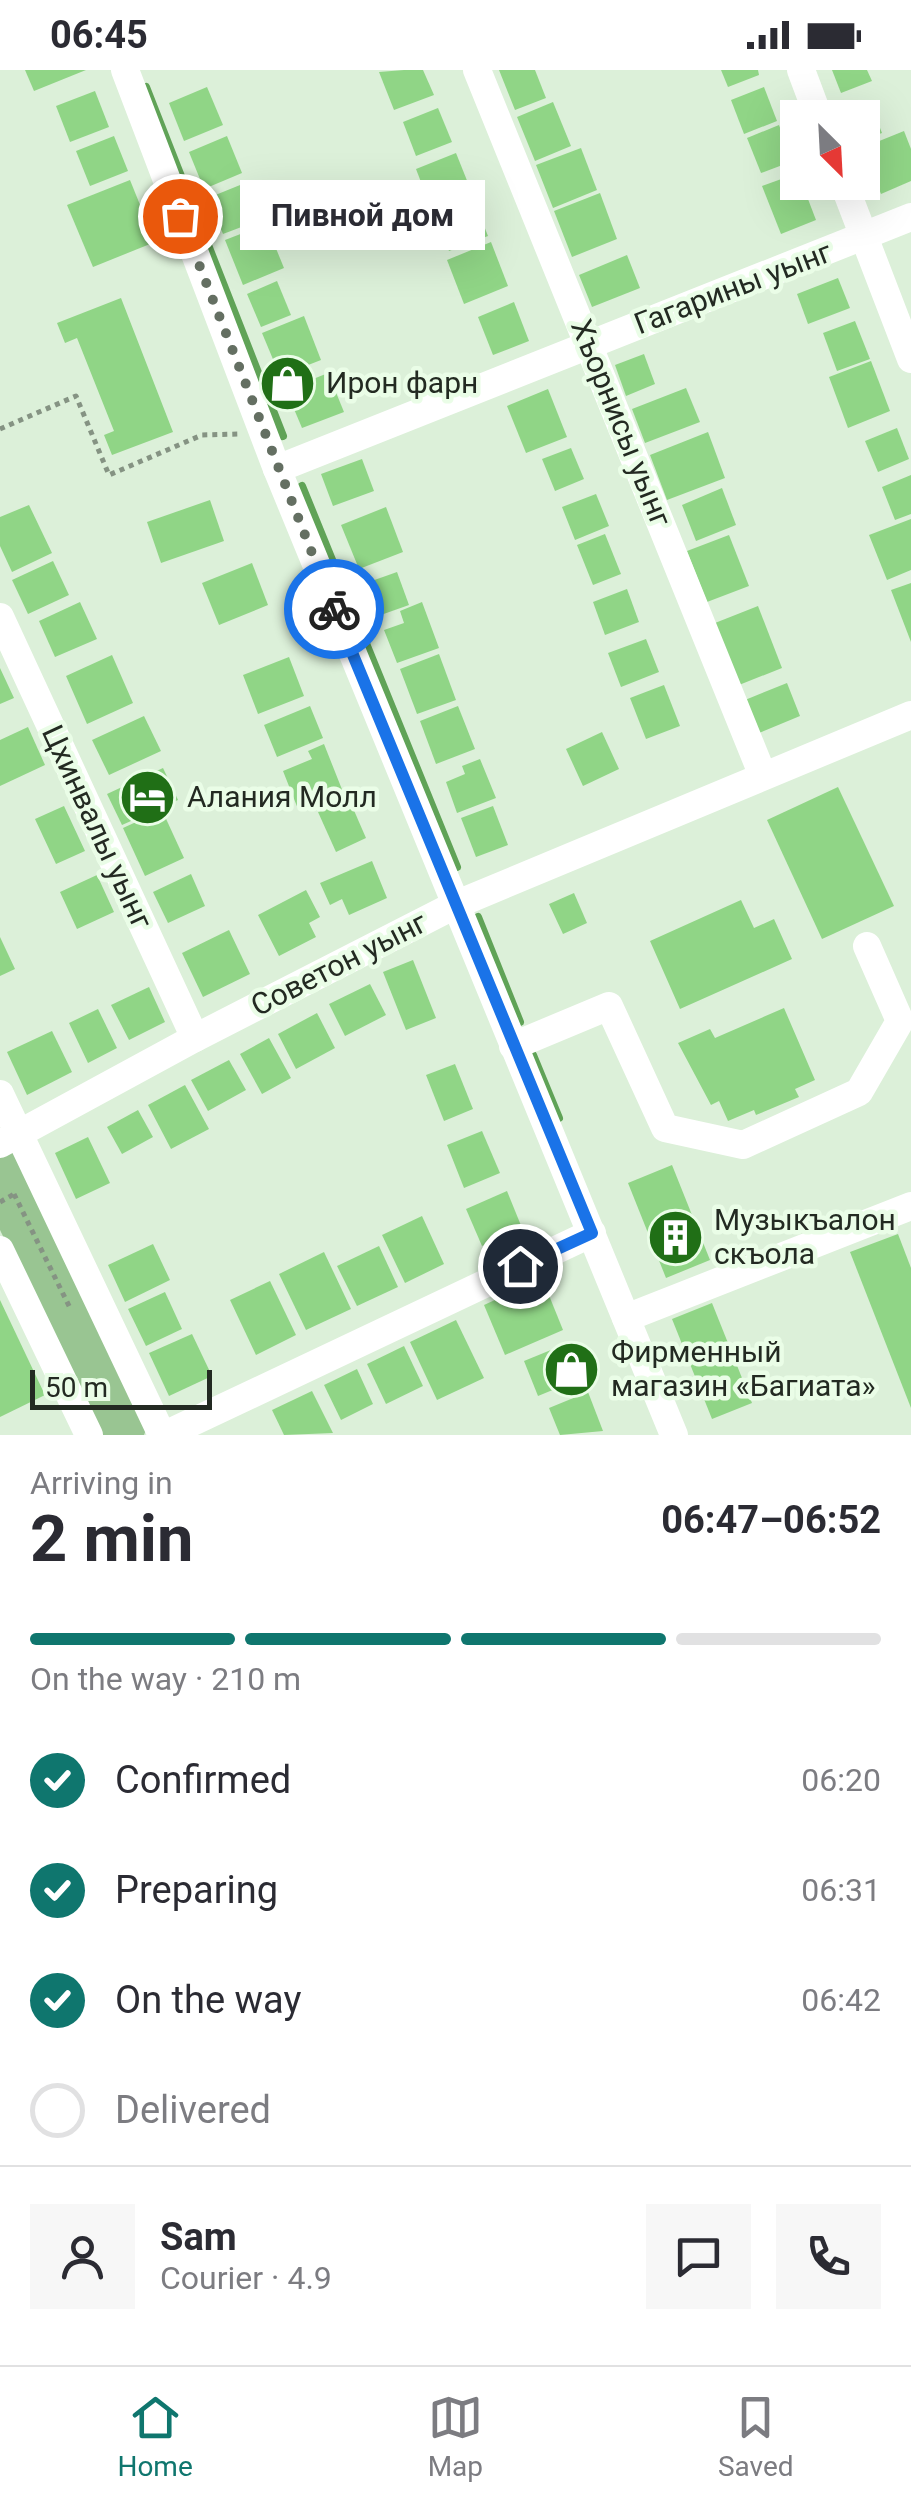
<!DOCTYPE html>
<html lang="en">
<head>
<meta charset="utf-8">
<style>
	body { margin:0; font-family:Roboto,sans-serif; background:#f7f7f7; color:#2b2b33; height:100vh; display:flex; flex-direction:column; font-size:38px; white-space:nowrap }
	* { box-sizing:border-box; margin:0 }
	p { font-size:32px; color:#7c7c81 }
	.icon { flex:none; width:55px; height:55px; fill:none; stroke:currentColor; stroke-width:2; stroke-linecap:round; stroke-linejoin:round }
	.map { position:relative; height:1365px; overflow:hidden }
	.panel { display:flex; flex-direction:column; background:#fff; flex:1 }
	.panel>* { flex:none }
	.needle { width:65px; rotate:156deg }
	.controls { position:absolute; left:780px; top:30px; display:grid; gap:20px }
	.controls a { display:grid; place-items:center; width:100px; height:100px; border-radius:0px; background:#fff; box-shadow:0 10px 40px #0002; font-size:50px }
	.scale { position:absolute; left:30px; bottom:25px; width:182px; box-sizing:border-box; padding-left:10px; border:5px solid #232a22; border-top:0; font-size:28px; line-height:35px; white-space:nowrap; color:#232a22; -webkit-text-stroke:8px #eafde7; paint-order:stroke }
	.pin { position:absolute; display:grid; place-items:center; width:85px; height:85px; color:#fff; margin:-42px; border:5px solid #fff; border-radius:50%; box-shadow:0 2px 10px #0007 }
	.courier { position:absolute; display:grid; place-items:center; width:100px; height:100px; margin:-50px; border:8px solid #1a73e8; border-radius:50%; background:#fff; color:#222; box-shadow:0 2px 12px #0007 }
	.bubble { position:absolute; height:70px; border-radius:0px; background:#fff; box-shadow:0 10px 40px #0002; font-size:32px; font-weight:700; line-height:70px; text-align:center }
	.head em { font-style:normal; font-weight:700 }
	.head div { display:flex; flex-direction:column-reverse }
	.head { display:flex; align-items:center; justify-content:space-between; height:170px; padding:0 30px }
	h1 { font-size:65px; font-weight:700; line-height:75px }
	.bar { display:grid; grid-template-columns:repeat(4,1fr); gap:15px 10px; align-content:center; height:120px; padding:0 30px }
	.bar i { height:12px; border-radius:8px; background:#e1e1e2 }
	.bar .selected { background:#0f766e }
	.bar p { grid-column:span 4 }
	.line { display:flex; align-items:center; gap:25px; padding:0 30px; border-top:2px solid #e1e1e2 }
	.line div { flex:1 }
	.round { display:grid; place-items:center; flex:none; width:105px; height:105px; border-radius:0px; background:#f7f7f7 }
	ol { padding:0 30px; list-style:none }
	li { display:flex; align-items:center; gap:30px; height:110px }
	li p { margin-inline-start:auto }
	li .icon { padding:10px; border-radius:50%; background:#0f766e; color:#fff; stroke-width:4 }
	li:last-child { color:#7c7c81 }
	li i { width:55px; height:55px; border:5px solid #e1e1e2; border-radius:50% }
	.status { display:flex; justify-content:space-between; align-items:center; height:70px; padding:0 50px; background:#fff; direction:ltr }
	.status svg { height:28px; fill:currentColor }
	.menu { display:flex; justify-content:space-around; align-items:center; height:140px; border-top:2px solid #e1e1e2; background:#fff; font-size:28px; color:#7c7c81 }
	.menu a { display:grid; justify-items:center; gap:5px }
	.menu .selected { color:#0f766e }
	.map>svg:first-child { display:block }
	.green { fill:#99c592 }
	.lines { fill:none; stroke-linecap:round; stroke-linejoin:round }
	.stream { stroke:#60a357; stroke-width:8 }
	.building { fill:#90d586 }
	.path { stroke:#859383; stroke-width:5; stroke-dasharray:5 5; stroke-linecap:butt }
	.minor { stroke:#fff; stroke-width:28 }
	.done { stroke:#646f62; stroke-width:10; stroke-dasharray:0 18 }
	.route { stroke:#1a73e8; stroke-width:12 }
	.labels { text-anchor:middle; stroke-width:9; stroke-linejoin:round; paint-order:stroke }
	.street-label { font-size:30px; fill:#232a22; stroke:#eafde7 }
	.poi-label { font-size:30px; fill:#232a22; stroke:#eafde7; text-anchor:start }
</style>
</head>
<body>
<div class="status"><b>06:45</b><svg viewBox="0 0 49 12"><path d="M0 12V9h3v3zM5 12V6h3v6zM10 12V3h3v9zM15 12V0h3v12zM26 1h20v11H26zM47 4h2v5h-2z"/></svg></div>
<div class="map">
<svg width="911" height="1365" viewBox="0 0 911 1365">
	<rect width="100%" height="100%" fill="#dcf0d9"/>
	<!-- green -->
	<polygon class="green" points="17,1082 147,1357 144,1365 99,1365 0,1160 0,1084"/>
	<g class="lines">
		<!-- stream -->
		<g class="stream">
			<polyline points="146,17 283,366"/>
			<polyline points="302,416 457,797"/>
			<polyline points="478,847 520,952"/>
			<polyline points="533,985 559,1048"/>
		</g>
	</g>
	<!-- building -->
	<g class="building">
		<polygon points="25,0 86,0 34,21"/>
		<polygon points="404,0 423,0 434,25 394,40 379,2"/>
		<polygon points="499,0 535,0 546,28 515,40"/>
		<polygon points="721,0 758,0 759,5 728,17"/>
		<polygon points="832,0 867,0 872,11 841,23"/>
		<polygon points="207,17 223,55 184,71 169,33"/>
		<polygon points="764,17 777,51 744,64 731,30"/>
		<polygon points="95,21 109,57 70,72 56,36"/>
		<polygon points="553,32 571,76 535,91 517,47"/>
		<polygon points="870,32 882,63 862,70 862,48 850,48 848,41"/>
		<polygon points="438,38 452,72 416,86 403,52"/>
		<polygon points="779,55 793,91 761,103 747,68"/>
		<polygon points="904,61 911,79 911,111 881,124 862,78"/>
		<polygon points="114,66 128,101 90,116 76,81"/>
		<polygon points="227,66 242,103 204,119 189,82"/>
		<polygon points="581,78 597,120 553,138 536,95"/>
		<polygon points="456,83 470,118 429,133 416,99"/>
		<polygon points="798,103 816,150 781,164 762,116"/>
		<polygon points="130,110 155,172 93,197 67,135"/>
		<polygon points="250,111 265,148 223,164 208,128"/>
		<polygon points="471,123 488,166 449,181 432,138"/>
		<polygon points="600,123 617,169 572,187 554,141"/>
		<polygon points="266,154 284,198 243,215 225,170"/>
		<polygon points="491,172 508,216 464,234 447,190"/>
		<polygon points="627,185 640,218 592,237 579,205"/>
		<polygon points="838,208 850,238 808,254 797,224"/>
		<polygon points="277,211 291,245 261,257 247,224"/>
		<polygon points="121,228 173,362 112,385 104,365 114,361 77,268 65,273 57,253"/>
		<polygon points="514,232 529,271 493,285 478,247"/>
		<polygon points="304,246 321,290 280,306 262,263"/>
		<polygon points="855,251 870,289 837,301 823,263"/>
		<polygon points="644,284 655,314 626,326 615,295"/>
		<polygon points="871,291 890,341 848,358 829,307"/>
		<polygon points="328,303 344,342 302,358 286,320"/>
		<polygon points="686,318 700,352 645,373 632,339"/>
		<polygon points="548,319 567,367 526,383 507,336"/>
		<polygon points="897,358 909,389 878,402 865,371"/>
		<polygon points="708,362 725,408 667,430 650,385"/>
		<polygon points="571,378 584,409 555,421 542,389"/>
		<polygon points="362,389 374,421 333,436 321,404"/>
		<polygon points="911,405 911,444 895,450 882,417"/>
		<polygon points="722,418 736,455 696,471 682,435"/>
		<polygon points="596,424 609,456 575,470 562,437"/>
		<polygon points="210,430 224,471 161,493 147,452"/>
		<polygon points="29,435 52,483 12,502 0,476 0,447"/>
		<polygon points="386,437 403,482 359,499 341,455"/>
		<polygon points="911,449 911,500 887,510 869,465"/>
		<polygon points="605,464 621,504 593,515 577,475"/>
		<polygon points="729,465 749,516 707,532 687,481"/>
		<polygon points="53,491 69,525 28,544 12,510"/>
		<polygon points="252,493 268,535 219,555 202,513"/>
		<polygon points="397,502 409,535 378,546 366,513"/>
		<polygon points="911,513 911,572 891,520"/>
		<polygon points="627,519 639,552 605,565 593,532"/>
		<polygon points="80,532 97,569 55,587 39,551"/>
		<polygon points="422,532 439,578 397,593 384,560 404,553 400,541"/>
		<polygon points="758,536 782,598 739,615 715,553"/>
		<polygon points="646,569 659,602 621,617 608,583"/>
		<polygon points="439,584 456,630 417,644 400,599"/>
		<polygon points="112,585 133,633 87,654 66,606"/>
		<polygon points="289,587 304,626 258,644 243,605"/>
		<polygon points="0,598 14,628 0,634"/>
		<polygon points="787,613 800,646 759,663 745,630"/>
		<polygon points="664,615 680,656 646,669 630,628"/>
		<polygon points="310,636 323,668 277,687 264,655"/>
		<polygon points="458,636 475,679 436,694 420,651"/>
		<polygon points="144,646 161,681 109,705 92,670"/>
		<polygon points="28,657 45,695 0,716 0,670"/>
		<polygon points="602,662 619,699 583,716 566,679"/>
		<polygon points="324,674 343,722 298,739 283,701 312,689 308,681"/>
		<polygon points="480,689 496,728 457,743 446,712 465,704 462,696"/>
		<polygon points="163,698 178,730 122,755 107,724"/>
		<polygon points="838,717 894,836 822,869 767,750"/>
		<polygon points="349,729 366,768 336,782 318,742"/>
		<polygon points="64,736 85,781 56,794 35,749"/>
		<polygon points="493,736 508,775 476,787 461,748"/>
		<polygon points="162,740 184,788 145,806 123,758"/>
		<polygon points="372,791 387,828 349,845 342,829 330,835 320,813"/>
		<polygon points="191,804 205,836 168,853 153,822"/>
		<polygon points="97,805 114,842 77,859 60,822"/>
		<polygon points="306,820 320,847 309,853 316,867 279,886 258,845"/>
		<polygon points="574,823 587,853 563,864 549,834"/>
		<polygon points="741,830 754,858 774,849 792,889 680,939 650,871"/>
		<polygon points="229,860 250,904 203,927 182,883"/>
		<polygon points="0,867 15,899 0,906"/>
		<polygon points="413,890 436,948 406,960 383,902"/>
		<polygon points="370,914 386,945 345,966 329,934"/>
		<polygon points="149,917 165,952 129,970 111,935"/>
		<polygon points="784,938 815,1010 795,1019 799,1027 756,1045 754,1040 728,1051 719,1031 711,1035 678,973 710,959 715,968"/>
		<polygon points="98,939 117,978 88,993 69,953"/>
		<polygon points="317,943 335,978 296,999 278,964"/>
		<polygon points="52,961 72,1002 27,1025 7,982"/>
		<polygon points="269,968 291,1008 262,1024 240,984"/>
		<polygon points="229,990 246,1020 208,1041 191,1010"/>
		<polygon points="455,994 473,1039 444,1051 426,1005"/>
		<polygon points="185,1015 209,1059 171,1079 148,1035"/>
		<polygon points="138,1040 153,1067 122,1084 107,1057"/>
		<polygon points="482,1061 500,1103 464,1118 447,1075"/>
		<polygon points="88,1067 110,1113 76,1129 55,1083"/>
		<polygon points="672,1095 710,1190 666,1208 628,1113"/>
		<polygon points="507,1121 522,1158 482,1176 466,1139"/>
		<polygon points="422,1146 444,1194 405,1213 382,1165"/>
		<polygon points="898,1164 911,1198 911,1338 850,1182"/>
		<polygon points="153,1174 170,1210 125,1232 108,1195"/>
		<polygon points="379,1176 398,1217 357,1236 337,1196"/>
		<polygon points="324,1182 351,1239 306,1260 279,1204"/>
		<polygon points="542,1208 563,1260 505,1285 484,1235"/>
		<polygon points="270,1211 296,1265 256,1285 230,1230"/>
		<polygon points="165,1222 182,1259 146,1276 128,1239"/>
		<polygon points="0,1230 45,1325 0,1347"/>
		<polygon points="712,1233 752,1333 712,1349 672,1249"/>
		<polygon points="456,1250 484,1308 437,1330 410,1272"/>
		<polygon points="192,1264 212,1306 169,1326 149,1283"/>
		<polygon points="568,1273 582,1308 538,1326 524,1291"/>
		<polygon points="404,1276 423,1316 386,1334 367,1294"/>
		<polygon points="357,1299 373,1334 341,1350 324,1315"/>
		<polygon points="312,1321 333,1363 284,1365 272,1340"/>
		<polygon points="588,1322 603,1361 560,1365 549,1338"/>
	</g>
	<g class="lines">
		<!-- path -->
		<g class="path">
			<polyline points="0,359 76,326 109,405 202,365 240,364"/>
			<polyline points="14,1124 70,1238"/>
			<polyline points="0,1132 16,1123"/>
		</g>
		<!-- minor -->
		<g class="minor">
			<polyline points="125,0 277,399 674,1365"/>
			<polyline points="477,0 763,706"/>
			<polyline points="801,0 819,48"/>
			<polyline points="843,112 911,289"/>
			<polyline points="277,399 911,147"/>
			<polyline points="0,547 195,968"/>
			<polyline points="513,976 609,936 665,1058 743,1075 859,1022 900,951 867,876"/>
			<polyline points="0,1024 162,1365"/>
			<polyline points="0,1074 195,968 455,835 911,645"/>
			<polyline points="0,1180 89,1365"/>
			<polyline points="626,1248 911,1136"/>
			<polyline points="165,1365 592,1163"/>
		</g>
	</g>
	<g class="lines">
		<!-- done -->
		<polyline class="done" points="180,146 334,539"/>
		<!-- route -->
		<polyline class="route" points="334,539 592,1163 520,1196"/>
	</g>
	<!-- icons -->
	<defs>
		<symbol id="shop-disc" viewBox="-11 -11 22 22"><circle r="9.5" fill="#206f16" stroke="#eafde7"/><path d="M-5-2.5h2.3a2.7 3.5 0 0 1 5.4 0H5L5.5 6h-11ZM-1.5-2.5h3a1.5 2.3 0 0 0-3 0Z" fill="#fff"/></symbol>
		<symbol id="hotel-disc" viewBox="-11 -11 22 22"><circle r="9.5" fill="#206f16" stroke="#eafde7"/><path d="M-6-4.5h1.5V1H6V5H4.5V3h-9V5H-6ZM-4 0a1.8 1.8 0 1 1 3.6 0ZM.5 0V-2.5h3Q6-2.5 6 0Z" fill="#fff"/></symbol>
		<symbol id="building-disc" viewBox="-11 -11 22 22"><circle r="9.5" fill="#206f16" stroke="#eafde7"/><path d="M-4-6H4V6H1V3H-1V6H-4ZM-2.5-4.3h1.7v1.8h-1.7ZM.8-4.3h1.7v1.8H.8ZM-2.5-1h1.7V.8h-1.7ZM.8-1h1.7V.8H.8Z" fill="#fff"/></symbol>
	</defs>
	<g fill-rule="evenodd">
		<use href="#shop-disc" x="256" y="282" width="63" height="63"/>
		<use href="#hotel-disc" x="116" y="696" width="63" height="63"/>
		<use href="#building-disc" x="644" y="1136" width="63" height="63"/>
		<use href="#shop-disc" x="540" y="1268" width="63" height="63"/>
	</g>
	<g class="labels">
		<!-- street labels -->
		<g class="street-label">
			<text transform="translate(733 218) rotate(-21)" y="10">Гагарины уынг</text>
			<text transform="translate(621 353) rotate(68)" y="10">Хъорнисы уынг</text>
			<text transform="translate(97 757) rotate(65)" y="10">Цхинвалы уынг</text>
			<text transform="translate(339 894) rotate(-27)" y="10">Советон уынг</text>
		</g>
		<!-- poi labels -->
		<g class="poi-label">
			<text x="326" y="323">Ирон фарн</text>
			<text x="187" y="737">Алания Молл</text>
			<text x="714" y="1160">Музыкъалон<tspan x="714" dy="34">скъола</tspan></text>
			<text x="611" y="1292">Фирменный<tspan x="611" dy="34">магазин «Багиата»</tspan></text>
		</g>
	</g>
</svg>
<div class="controls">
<a><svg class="needle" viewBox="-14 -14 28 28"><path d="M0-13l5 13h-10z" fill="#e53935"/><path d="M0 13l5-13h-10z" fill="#7c7c81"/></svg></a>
</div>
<div class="scale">50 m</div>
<div class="pin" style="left:180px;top:146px;background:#ea580c"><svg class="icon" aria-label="bag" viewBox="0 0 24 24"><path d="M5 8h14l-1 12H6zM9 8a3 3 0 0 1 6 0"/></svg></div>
<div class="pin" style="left:520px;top:1196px;background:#1f2937"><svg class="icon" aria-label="home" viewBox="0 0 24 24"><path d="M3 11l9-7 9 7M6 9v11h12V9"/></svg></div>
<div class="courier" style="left:334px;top:539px"><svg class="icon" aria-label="bike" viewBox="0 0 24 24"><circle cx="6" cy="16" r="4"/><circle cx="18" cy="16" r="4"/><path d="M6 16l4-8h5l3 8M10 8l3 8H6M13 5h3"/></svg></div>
<div class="bubble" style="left:240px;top:110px;width:245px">Пивной дом</div>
</div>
<section class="panel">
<div class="head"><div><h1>2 min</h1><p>Arriving in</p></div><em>06:47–06:52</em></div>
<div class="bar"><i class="selected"></i><i class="selected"></i><i class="selected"></i><i></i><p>On the way · 210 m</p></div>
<ol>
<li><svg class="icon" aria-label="check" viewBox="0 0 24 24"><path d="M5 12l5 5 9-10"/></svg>Confirmed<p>06:20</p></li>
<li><svg class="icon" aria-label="check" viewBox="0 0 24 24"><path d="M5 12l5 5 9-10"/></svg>Preparing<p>06:31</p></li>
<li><svg class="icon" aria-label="check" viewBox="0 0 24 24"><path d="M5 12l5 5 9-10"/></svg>On the way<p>06:42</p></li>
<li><i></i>Delivered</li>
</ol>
<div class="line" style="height:180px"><a class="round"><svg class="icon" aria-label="person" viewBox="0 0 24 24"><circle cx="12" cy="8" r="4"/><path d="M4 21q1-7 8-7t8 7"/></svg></a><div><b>Sam</b><p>Courier · 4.9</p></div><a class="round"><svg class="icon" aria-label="chat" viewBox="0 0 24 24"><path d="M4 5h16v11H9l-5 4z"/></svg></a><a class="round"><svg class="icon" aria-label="phone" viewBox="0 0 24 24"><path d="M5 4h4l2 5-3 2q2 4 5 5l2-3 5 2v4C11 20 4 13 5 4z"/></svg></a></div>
</section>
<nav class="menu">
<a class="selected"><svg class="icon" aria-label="home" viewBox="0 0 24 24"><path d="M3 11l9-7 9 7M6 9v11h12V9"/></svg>Home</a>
<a><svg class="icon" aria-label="map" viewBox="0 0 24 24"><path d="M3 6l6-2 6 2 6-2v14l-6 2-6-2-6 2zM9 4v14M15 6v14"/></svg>Map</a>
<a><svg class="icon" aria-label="saved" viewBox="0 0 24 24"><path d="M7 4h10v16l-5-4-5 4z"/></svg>Saved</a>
</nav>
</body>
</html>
